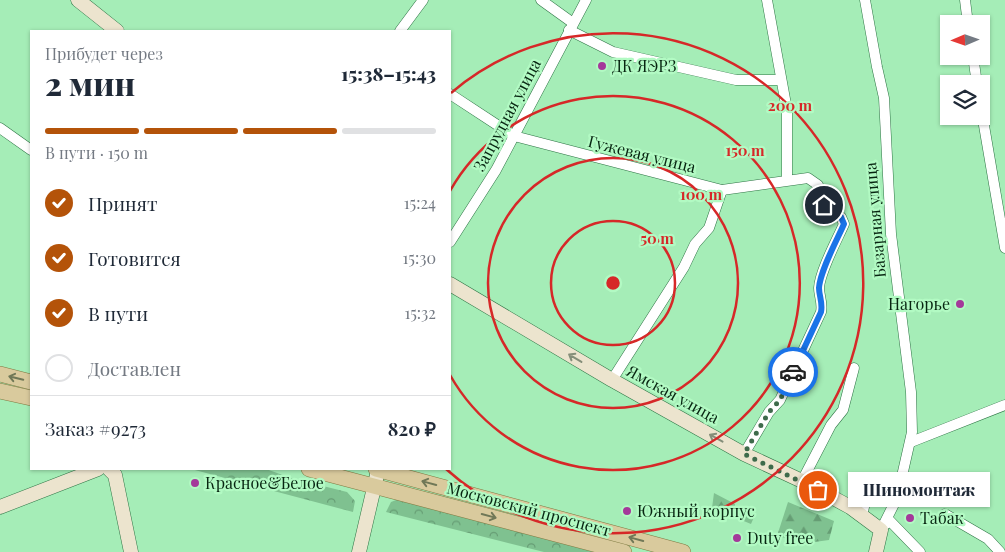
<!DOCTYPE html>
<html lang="ru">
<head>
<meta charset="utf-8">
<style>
	body { margin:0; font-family:"Playfair Display",serif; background:#f2f2f3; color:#1f2937; height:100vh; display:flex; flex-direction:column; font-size:19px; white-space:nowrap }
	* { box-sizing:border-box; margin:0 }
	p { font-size:16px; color:#747a83 }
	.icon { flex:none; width:28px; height:28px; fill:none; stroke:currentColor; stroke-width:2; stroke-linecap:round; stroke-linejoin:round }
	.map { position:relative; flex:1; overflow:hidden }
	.drawer { position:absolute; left:30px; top:30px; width:421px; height:440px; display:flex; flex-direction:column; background:#fff; border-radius:0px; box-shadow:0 1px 4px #0004 }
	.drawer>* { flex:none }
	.needle { width:32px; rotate:268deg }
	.buttons { position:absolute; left:940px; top:15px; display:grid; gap:10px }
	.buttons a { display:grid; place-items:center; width:50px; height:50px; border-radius:0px; background:#fff; box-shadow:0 1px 4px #0004; font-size:25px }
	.pin { position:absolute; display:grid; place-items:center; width:42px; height:42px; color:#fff; margin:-21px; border:2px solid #fff; border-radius:50%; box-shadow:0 1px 5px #0007 }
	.courier { position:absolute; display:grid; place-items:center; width:50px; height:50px; margin:-25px; border:4px solid #1a73e8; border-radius:50%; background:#fff; color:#222; box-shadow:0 1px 6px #0007 }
	.bubble { position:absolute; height:35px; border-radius:0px; background:#fff; box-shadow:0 1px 4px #0004; font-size:16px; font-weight:800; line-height:35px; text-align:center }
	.overview em { font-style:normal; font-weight:800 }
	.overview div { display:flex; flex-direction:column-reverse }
	.overview { display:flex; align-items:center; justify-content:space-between; height:85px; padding:0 15px }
	h1 { font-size:32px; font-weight:800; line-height:38px }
	.bar { display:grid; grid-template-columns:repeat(4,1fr); gap:8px 5px; align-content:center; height:60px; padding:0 15px }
	.bar i { height:6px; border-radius:4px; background:#e0e1e3 }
	.bar .active { background:#b45309 }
	.bar p { grid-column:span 4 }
	.line { display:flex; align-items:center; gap:12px; padding:0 15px; border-top:1px solid #e0e1e3 }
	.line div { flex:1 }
	ol { padding:0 15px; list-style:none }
	li { display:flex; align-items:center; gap:15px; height:55px }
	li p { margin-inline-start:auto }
	li .icon { padding:5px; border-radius:50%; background:#b45309; color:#fff; stroke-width:4 }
	li:last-child { color:#747a83 }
	li i { width:28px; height:28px; border:2px solid #e0e1e3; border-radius:50% }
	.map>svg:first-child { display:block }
	.forest { fill:url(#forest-firs) }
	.park { fill:url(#park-crowns) }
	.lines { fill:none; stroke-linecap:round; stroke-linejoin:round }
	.street-casing { stroke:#2e7445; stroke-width:11 }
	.secondary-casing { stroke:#2e7445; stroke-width:15 }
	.primary-casing { stroke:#7f7941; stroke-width:16 }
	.street { stroke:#fff; stroke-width:10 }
	.secondary { stroke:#ece4ce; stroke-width:14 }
	.primary { stroke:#d9ca9d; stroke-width:15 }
	.oneway { stroke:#858e79 }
	.oneway2 { stroke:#707857 }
	.done { stroke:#3e6b4b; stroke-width:5; stroke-dasharray:0 9 }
	.route { stroke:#1a73e8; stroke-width:6 }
	.ring { fill:none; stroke:#d62828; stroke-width:2.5 }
	.poi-dot { fill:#a4399a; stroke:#b2fac3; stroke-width:2 }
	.labels { text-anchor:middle; stroke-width:4.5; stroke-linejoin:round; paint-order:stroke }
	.poi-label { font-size:16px; fill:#072511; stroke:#b2fac3; text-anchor:start }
	.street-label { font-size:16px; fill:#072511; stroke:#b2fac3 }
	.centre { fill:#d62828; stroke:#b2fac3; stroke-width:2.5 }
	.ring-label { font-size:15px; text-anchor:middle; font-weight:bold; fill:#d62828; stroke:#b2fac3; stroke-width:4.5; stroke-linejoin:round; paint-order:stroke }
</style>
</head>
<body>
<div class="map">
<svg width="1005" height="552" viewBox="0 0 1005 552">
	<defs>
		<pattern id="forest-firs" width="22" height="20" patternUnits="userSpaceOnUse" patternTransform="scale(1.25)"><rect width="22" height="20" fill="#7fc190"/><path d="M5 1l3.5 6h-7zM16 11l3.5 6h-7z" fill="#669d74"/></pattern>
		<pattern id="park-crowns" width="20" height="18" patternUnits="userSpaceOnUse" patternTransform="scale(1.25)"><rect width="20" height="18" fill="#7fc190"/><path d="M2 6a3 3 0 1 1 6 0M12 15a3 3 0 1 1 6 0" fill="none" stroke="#669d74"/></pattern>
	</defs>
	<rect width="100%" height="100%" fill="#a5edb7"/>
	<!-- forest -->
	<g class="forest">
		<polygon points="714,493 735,504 735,508 754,517 751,524 712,508"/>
		<polygon points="788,502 834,521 829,540 807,543 777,536"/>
	</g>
	<!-- park -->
	<g class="park">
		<polygon points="191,469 266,469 291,478 347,492 355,501 353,512"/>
		<polygon points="401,498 594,552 544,552 386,512 391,502"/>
	</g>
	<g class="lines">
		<defs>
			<g id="street">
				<polyline points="541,0 573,23"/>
				<polyline points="767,0 787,110 787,179"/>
				<polyline points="865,0 877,67 884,98 891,234 911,392 912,432 897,498 881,530"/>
				<polyline points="965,0 968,24"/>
				<polyline points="569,30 613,52 736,80 781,80"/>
				<polyline points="400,31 423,0"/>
				<polyline points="973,56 977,84"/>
				<path d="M 450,94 L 514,136 L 722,190 L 808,178 L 818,185 L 824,205 L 841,217 L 844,224 C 837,240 820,271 819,288 C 819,296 823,303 821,312 L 780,400 L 769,412 L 744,454"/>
				<polyline points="981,108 1005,248"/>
				<polyline points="0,128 31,150"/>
				<polyline points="450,242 496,170 586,0"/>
				<polyline points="612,380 684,267 695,244 709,228 722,190"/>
				<polyline points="911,442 1005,405"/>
				<polyline points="802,481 831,425 843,410 854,368"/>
				<polyline points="945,514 988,539 1000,552"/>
				<path d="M 862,515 L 867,495 C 879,489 887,493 897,498"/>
				<polyline points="885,525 889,520 920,552"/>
			</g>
			<g id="secondary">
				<polyline points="78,0 117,31"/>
				<polyline points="450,284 612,380 744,454 802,481 850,507 881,530 876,552"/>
				<polyline points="109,469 115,475 131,552"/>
				<polyline points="0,507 98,469"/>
				<polyline points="359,552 377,475"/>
			</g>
			<g id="primary">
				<polyline points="0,374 31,382"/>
				<polyline points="0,391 31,398"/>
				<polyline points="309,469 624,552"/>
				<polyline points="376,469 683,552"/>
			</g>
		</defs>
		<!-- street casing -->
		<use href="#street" class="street-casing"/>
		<!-- secondary casing -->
		<use href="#secondary" class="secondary-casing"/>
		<!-- primary casing -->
		<use href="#primary" class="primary-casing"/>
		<!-- street -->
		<use href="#street" class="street"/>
		<!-- secondary -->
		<use href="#secondary" class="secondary"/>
		<!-- primary -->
		<use href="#primary" class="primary"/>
	</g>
	<!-- one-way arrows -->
	<defs><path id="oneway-shaft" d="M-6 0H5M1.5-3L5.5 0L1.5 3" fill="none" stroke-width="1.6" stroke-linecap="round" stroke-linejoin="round" transform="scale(1.25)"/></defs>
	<g class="oneway">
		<use href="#oneway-shaft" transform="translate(575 358) rotate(-149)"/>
		<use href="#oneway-shaft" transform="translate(716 438) rotate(-151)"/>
	</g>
	<g class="oneway2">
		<use href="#oneway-shaft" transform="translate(16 378) rotate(-166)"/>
		<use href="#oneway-shaft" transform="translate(429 483) rotate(-165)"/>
		<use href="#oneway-shaft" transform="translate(489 516) rotate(15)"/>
		<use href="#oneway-shaft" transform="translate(636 539) rotate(-165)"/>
	</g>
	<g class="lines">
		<!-- done -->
		<polyline class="done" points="793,372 780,400 769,412 744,454 818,490"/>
		<!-- route -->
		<path class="route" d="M 793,372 L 821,312 C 823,303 819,296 819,288 C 820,271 837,240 844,224 L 841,217 L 824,205"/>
	</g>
	<!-- distance rings -->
	<g class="ring">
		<circle cx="613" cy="283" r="62"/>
		<circle cx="613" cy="283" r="125"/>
		<path d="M450 191A187 187 0 1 1 450 375"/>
		<path d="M451 93A250 250 0 1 1 446 469"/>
	</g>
	<!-- markers -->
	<g class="poi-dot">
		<circle cx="602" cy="66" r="5"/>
		<circle cx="960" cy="304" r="5"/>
		<circle cx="195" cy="483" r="5"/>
		<circle cx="627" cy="511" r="5"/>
		<circle cx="910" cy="518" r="5"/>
		<circle cx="737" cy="538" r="5"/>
	</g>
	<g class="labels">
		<!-- poi labels -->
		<g class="poi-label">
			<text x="612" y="72">ДК ЯЭРЗ</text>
			<text x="950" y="310" text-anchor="end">Нагорье</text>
			<text x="205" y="489">Красное&amp;Белое</text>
			<text x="637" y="517">Южный корпус</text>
			<text x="920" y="524">Табак</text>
			<text x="747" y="544">Duty free</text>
		</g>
		<!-- street labels -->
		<g class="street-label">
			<text transform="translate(507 115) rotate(-62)" y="6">Запрудная улица</text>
			<text transform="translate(642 154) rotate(14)" y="6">Гужевая улица</text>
			<text transform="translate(875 220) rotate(-95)" y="6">Базарная улица</text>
			<text transform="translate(673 394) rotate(29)" y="6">Ямская улица</text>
			<text transform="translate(529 509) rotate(15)" y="6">Московский проспект</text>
		</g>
	</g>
	<circle cx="613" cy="283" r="8" class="centre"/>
	<g class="ring-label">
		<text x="790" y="111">200 m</text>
		<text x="745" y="156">150 m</text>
		<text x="701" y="200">100 m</text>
		<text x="657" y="244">50 m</text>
	</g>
</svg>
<div class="buttons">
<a><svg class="needle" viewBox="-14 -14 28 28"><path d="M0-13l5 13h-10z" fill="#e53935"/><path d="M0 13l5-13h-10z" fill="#747a83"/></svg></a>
<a><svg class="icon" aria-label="layers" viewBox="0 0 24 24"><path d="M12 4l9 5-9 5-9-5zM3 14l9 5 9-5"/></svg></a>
</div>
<div class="pin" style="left:818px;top:490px;background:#ea580c"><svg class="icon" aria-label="bag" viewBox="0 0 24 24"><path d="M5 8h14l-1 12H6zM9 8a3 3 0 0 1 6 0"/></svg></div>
<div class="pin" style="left:824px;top:205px;background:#1f2937"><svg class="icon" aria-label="home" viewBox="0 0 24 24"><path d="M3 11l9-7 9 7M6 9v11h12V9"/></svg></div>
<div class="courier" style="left:793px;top:372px"><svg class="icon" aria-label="car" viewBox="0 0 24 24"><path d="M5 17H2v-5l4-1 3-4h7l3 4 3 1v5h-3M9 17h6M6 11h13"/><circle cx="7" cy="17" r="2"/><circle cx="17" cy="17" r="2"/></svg></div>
<div class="bubble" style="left:848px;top:472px;width:142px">Шиномонтаж</div>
<section class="drawer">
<div class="overview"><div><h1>2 мин</h1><p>Прибудет через</p></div><em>15:38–15:43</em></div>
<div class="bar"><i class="active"></i><i class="active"></i><i class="active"></i><i></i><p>В пути · 150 m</p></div>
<ol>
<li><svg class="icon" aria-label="check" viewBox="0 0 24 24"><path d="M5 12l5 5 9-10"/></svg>Принят<p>15:24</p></li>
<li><svg class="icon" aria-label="check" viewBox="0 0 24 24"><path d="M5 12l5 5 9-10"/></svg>Готовится<p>15:30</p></li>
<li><svg class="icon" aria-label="check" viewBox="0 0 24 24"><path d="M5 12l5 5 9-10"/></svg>В пути<p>15:32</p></li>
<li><i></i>Доставлен</li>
</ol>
<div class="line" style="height:65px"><div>Заказ #9273</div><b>820 ₽</b></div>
</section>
</div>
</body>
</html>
